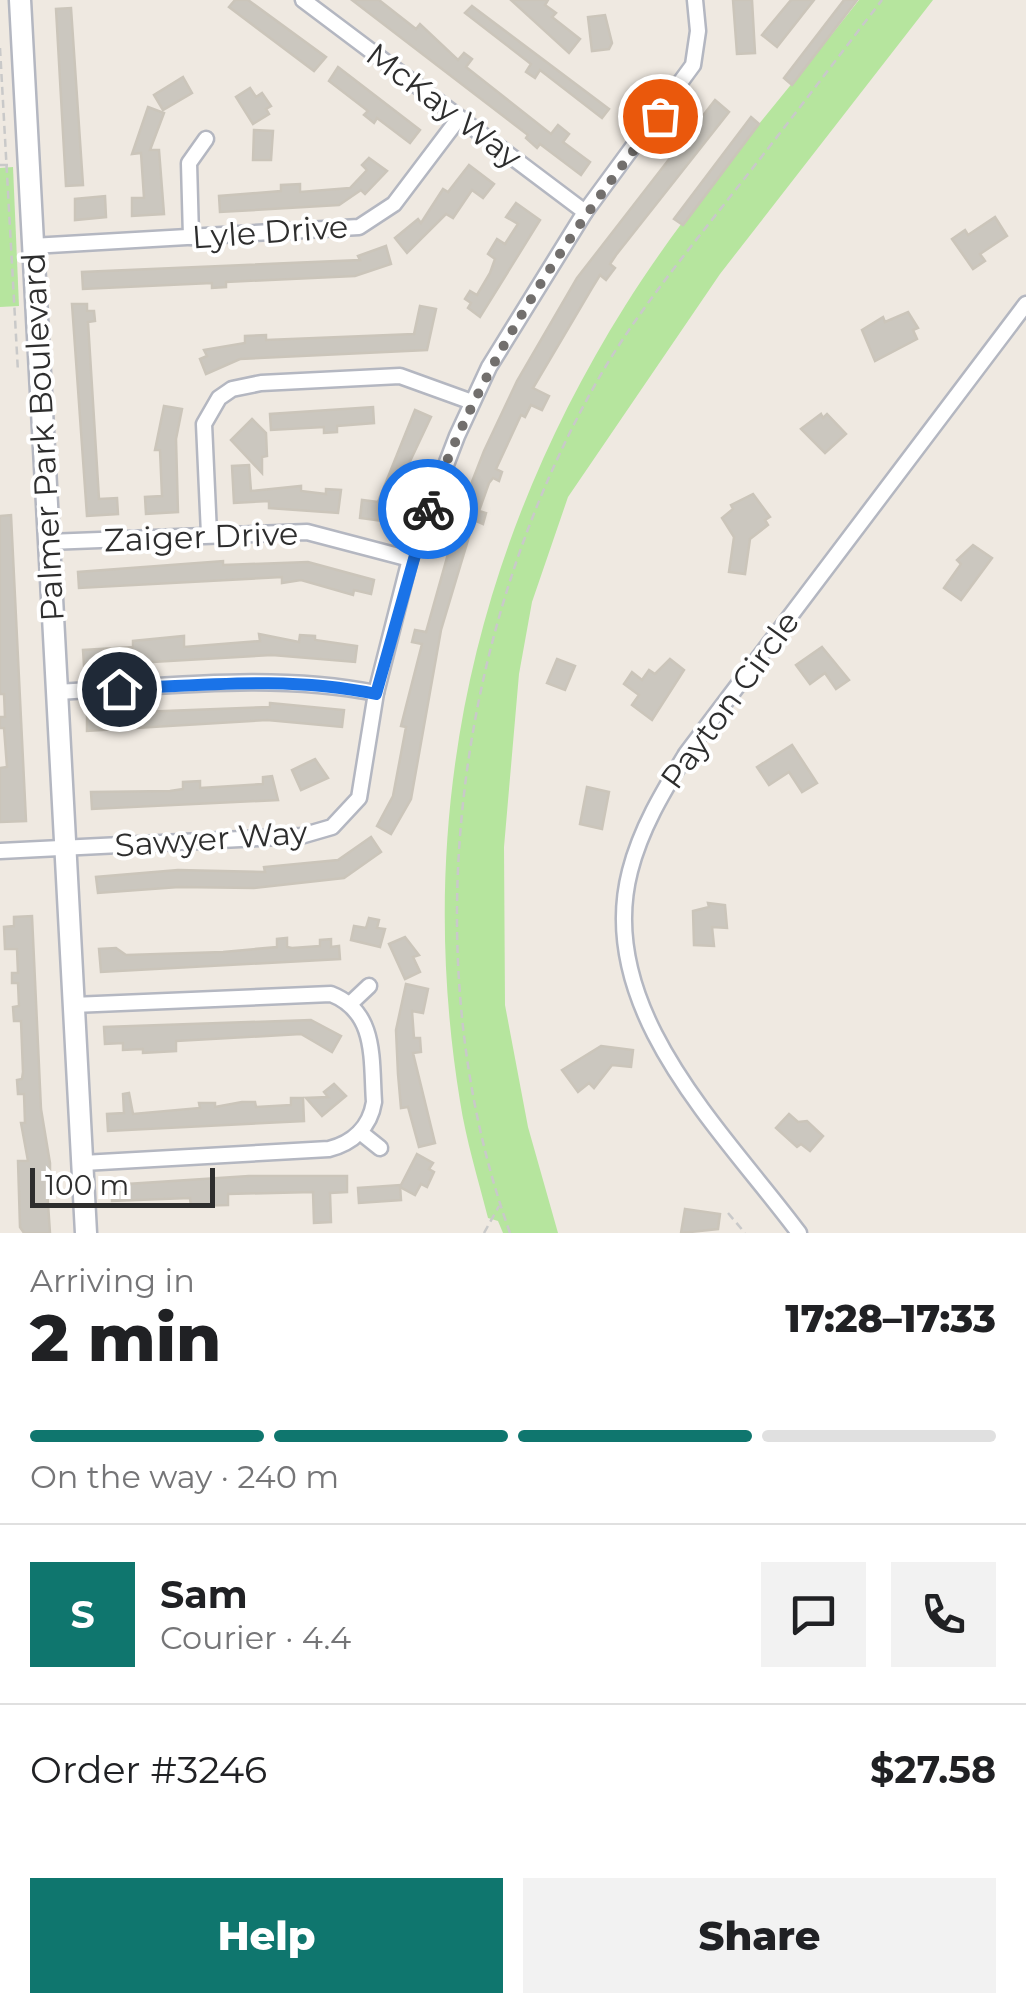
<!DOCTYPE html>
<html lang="en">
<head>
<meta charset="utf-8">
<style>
	body { margin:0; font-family:Montserrat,sans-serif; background:#f2f2f2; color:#202124; height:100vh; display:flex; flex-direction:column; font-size:38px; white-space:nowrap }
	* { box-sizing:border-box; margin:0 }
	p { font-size:32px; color:#757577 }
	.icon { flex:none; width:55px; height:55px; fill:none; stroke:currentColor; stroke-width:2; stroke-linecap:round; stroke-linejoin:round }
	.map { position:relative; height:1233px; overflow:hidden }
	.details { display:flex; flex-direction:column; background:#fff; flex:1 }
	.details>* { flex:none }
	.scale { position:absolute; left:30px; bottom:25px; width:185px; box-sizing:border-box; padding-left:10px; border:5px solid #2e2e2e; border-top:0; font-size:28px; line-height:35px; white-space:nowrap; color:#2e2e2e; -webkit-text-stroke:8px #fff; paint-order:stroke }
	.pin { position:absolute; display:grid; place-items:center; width:85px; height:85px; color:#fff; margin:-42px; border:5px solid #fff; border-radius:50%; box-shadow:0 2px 10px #0007 }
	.courier { position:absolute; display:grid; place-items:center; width:100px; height:100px; margin:-50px; border:8px solid #1a73e8; border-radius:50%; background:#fff; color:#222; box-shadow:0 2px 12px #0007 }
	.head em { font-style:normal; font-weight:800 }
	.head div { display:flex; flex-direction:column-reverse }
	.head { display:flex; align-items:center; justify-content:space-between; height:170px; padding:0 30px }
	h1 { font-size:65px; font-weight:800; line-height:75px }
	.bar { display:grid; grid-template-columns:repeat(4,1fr); gap:15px 10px; align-content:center; height:120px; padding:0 30px }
	.bar i { height:12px; border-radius:8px; background:#e0e0e0 }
	.bar .on { background:#0f766e }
	.bar p { grid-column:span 4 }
	.line { display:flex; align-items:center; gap:25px; padding:0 30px; border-top:2px solid #e0e0e0 }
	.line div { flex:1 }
	.round { display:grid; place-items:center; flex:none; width:105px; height:105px; border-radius:0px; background:#f2f2f2 }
	.button { display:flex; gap:20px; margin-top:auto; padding:20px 30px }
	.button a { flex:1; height:115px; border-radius:0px; background:#0f766e; color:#fff; font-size:40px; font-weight:800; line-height:115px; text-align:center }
	.button a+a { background:#f2f2f2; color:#202124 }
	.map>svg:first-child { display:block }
	.green { fill:#b6e59e }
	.building { fill:#cbc7bf; stroke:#cbc5ba; stroke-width:2.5 }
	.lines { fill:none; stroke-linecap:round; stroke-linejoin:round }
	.minor-casing { stroke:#b4b7c1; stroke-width:19 }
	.secondary-casing { stroke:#b4b7c1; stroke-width:25 }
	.path { stroke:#c9c9c9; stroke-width:2.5; stroke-dasharray:8 5; stroke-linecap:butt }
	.minor { stroke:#fff; stroke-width:14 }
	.secondary { stroke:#fff; stroke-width:20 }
	.done { stroke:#726f6d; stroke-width:10; stroke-dasharray:0 18 }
	.route { stroke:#1a73e8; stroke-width:12 }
	.labels { text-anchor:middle; stroke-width:8; stroke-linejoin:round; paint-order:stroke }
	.street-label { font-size:32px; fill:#2e2e2e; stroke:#fff }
</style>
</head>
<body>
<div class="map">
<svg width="1026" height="1233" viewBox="0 0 1026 1233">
	<rect width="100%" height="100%" fill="#efe9e1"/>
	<!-- green -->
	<g class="green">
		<path d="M 859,0 L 933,0 L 720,274 L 568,497 L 532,602 L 519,674 L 504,847 L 505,1005 L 528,1127 L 558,1233 L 503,1233 L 498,1221 L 488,1218 C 478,1179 466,1140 460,1101 C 414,818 473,548 625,306 C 690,202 783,97 859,0 Z"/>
		<polygon points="13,167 19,306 0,307 0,168"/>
	</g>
	<!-- building -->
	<g class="building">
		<polygon points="235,0 248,0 326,57 314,71 229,7"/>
		<polygon points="352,0 379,0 416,29 420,24 458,60 464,53 472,59 466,67 551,134 558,125 569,134 563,142 590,162 581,175 540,144 537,148 526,138 528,135"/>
		<polygon points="511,0 548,0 545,5 556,13 552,17 580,39 569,53"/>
		<polygon points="733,0 752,0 755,53 737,54"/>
		<polygon points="791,0 814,0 777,47 762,35"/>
		<polygon points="844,0 857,0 792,85 784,78"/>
		<polygon points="472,6 609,109 602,118 540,70 535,78 526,72 531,64 465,13"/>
		<polygon points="71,8 83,185 66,186 56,9"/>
		<polygon points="605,15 612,43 609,49 592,51 588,17"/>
		<polygon points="338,67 420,130 410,143 377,118 374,123 364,115 368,111 329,81"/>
		<polygon points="183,77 192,93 163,110 154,95"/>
		<polygon points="250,88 256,97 262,93 271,106 266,109 269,114 253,124 236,97"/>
		<polygon points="715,100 729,112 616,255 610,264 615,268 606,280 600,275 592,288 533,388 549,396 542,410 531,405 525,417 521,415 496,469 502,472 499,481 493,478 489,483 479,511 486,513 483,524 474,520 441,630 411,799 391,834 377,826 393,796 406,727 401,726 422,644 412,642 415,630 426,632 459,515 484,451 517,381 577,278"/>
		<polygon points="148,107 164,113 150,150 159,150 164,214 132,216 132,198 144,198 141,153 132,154"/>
		<polygon points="751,117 759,124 683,225 674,219"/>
		<polygon points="254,130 273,131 271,160 253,160"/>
		<polygon points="369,158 387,171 365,194 361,190 339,205 220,212 219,196 281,191 281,185 300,184 300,192 350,188 367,170 362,165"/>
		<polygon points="469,165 494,184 483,198 472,190 453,218 446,214 407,253 395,238 418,219 421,223 443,189 448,192"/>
		<polygon points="105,196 106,217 75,220 75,199"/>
		<polygon points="516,203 540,220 480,317 468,308 471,303 465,299 470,291 477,295 490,273 495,259 488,254 497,239 505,244 518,224 506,217"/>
		<polygon points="995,217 1007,236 980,254 985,261 973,269 952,239 965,230 968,235"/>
		<polygon points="386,246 391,264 355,276 226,282 226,287 212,288 212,283 83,289 82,272 360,260 358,256"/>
		<polygon points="72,304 87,304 87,311 94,311 95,321 88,322 99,499 117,498 118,514 87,516"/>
		<polygon points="420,306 436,309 427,350 240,359 206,374 200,359 207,356 204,350 245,343 245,336 266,335 266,340 414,334"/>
		<polygon points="908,312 918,328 913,330 917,339 875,361 862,330 883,317 885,322"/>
		<polygon points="164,406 182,409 176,439 178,512 146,514 145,497 162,496 160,450 155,450"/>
		<polygon points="373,407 374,423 337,426 337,432 324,433 324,427 271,430 270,414"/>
		<polygon points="415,410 431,417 396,491 391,522 360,518 362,500 378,502"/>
		<polygon points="821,414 823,418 827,414 846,434 825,453 801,429"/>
		<polygon points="252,419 266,433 267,456 262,457 262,473 231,440"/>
		<polygon points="249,465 251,491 301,486 301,491 326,494 326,489 341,490 338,513 269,508 269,501 234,503 232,466"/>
		<polygon points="753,494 770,517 765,520 768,525 750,539 745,574 729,572 734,537 722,518 733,509 731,505"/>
		<polygon points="11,515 26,821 0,822 0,768 7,767 4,728 0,728 0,717 5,717 4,694 0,694 0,516"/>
		<polygon points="973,545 992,558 961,600 944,588 961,564 957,560"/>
		<polygon points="223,561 223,565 308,562 374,580 371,594 354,590 353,595 301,580 282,583 282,577 79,588 78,572"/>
		<polygon points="259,634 299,642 300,635 315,636 315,640 357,646 355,662 272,655 84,666 83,650 133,647 133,641 184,636 184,647 260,641"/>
		<polygon points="822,647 849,680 836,689 825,673 810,684 796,665"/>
		<polygon points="557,659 575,666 565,690 547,683"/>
		<polygon points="670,659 684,670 652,720 632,705 639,695 624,684 632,672 642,680 649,670 655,674"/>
		<polygon points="270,703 344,710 342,727 267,720 87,731 87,714 270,707"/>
		<polygon points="792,745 817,783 802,792 789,772 769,785 757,767"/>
		<polygon points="315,759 328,778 301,790 292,770"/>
		<polygon points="272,776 278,800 92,809 91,792 170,791 183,789 183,782 200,781 200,788 263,784 263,777"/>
		<polygon points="587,787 609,792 602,829 580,824"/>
		<polygon points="371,837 381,852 344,878 254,888 179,887 98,893 96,877 178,870 265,872 264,867 338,860"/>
		<polygon points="708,903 725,905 727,928 712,927 714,946 694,945 693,911 709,907"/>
		<polygon points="32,916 41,1109 50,1163 50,1174 46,1174 50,1233 24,1233 20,1227 18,1161 28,1161 21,1123 25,1123 24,1094 18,1094 17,1080 22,1079 23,1072 21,1021 14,1021 13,1007 19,1006 18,983 12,983 12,973 18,973 17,949 5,949 4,927 14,926 14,917"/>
		<polygon points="369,918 379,920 377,928 385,929 380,947 351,940 354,926 366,928"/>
		<polygon points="405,937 419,955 413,957 420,972 405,979 389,944"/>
		<polygon points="287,938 287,947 292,948 320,946 320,940 331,939 331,947 339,946 340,959 101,972 99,949 116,948 126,955 223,952 277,947 277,939"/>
		<polygon points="406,984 428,989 423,1013 412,1011 414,1038 420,1038 421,1052 413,1053 435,1143 419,1147 408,1107 401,1108 398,1074 396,1030"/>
		<polygon points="311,1020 341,1036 332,1052 301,1034 176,1041 176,1051 143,1053 143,1049 123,1050 123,1043 105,1044 104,1027"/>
		<polygon points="601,1046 633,1050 631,1067 612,1065 594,1088 589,1083 578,1092 562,1070"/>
		<polygon points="334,1084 346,1096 322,1116 306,1098 328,1097 324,1092"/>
		<polygon points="129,1093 133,1114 200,1108 199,1103 215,1103 215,1107 242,1102 255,1102 256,1107 291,1105 291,1098 303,1098 304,1121 108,1131 107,1114 124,1113 123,1094"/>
		<polygon points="789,1114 798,1122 807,1121 823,1136 810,1151 801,1144 797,1147 776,1128"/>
		<polygon points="417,1154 433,1163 429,1169 434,1172 427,1187 421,1184 415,1195 400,1187"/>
		<polygon points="249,1176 347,1176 347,1192 330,1193 331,1222 314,1223 313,1192 228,1194 228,1205 191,1206 190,1198 112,1201 112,1185"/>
		<polygon points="400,1185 401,1200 359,1203 358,1188"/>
		<polygon points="685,1209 720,1214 718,1229 681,1233"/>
	</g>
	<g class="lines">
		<defs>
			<g id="minor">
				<polyline points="303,0 585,212"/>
				<polyline points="191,237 189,163 206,139"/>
				<polyline points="32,246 359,227 394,204 459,118"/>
				<polyline points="209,534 204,424 219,398 232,389 261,383 400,376 472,402"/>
				<polyline points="48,542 307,532 410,559"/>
				<path d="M 57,692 C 163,687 271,672 376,693"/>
				<polyline points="0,851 301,836 332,827 359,798 376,693 410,559 457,436 489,367 585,212 693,65 698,31 695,0"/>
				<polyline points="351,1003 369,986"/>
				<path d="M 73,1005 L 331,994 C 377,1012 371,1059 374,1102 C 370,1127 353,1143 329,1149 L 83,1163"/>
				<polyline points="360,1132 380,1148"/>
				<path d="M 799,1233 C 724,1132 594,1010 630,871 C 641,828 663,792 686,754 L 1026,304"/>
			</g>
			<polyline id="secondary" points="20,0 86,1233"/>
		</defs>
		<!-- minor casing -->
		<use href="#minor" class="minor-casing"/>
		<!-- secondary casing -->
		<use href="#secondary" class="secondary-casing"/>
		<!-- path -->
		<g class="path">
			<polyline points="0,48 18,372"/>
			<polyline points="0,165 12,165"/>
			<polyline points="728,1213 745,1233"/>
			<polyline points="484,1233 499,1206"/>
			<path d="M 510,1233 C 411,957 456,627 600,376 C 637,312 684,256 729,198 C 781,133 831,66 882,0"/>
		</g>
		<!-- minor -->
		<use href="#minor" class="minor"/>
		<!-- secondary -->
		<use href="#secondary" class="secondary"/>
	</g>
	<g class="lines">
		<!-- done -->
		<path class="done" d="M 428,509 C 482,362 565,238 660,116"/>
		<!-- route -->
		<path class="route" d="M 119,689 C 206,685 290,676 376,694 L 428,509"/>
	</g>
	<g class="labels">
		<!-- street labels -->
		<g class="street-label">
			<text transform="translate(444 106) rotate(37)" y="11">McKay Way</text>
			<text transform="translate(270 232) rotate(-4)" y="11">Lyle Drive</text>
			<text transform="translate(43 437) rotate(-93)" y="11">Palmer Park Boulevard</text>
			<text transform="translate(201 537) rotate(-2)" y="11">Zaiger Drive</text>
			<text transform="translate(730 700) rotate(-54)" y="11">Payton Circle</text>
			<text transform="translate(211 839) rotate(-4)" y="11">Sawyer Way</text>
		</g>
	</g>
</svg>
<div class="scale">100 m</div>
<div class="pin" style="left:660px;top:116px;background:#ea580c"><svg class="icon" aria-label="bag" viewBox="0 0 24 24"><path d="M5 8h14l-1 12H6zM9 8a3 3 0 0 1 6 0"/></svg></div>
<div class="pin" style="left:119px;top:689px;background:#1f2937"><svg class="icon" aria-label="home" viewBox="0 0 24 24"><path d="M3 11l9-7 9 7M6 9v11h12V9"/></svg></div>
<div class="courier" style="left:428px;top:509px"><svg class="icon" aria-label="bike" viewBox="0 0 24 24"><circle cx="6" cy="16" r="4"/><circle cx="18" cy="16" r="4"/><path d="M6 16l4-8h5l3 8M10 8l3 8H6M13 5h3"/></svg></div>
</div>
<section class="details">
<div class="head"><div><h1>2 min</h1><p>Arriving in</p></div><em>17:28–17:33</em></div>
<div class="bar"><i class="on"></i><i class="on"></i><i class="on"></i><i></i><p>On the way · 240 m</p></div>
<div class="line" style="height:180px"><b class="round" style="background:#0f766e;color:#fff">S</b><div><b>Sam</b><p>Courier · 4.4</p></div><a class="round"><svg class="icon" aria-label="chat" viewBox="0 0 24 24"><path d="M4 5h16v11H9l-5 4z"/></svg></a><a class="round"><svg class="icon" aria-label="phone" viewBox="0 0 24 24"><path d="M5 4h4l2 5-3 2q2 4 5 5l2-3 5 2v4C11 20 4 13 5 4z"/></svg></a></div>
<div class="line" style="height:130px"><div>Order #3246</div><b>$27.58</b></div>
<div class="button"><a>Help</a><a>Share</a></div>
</section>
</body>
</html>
